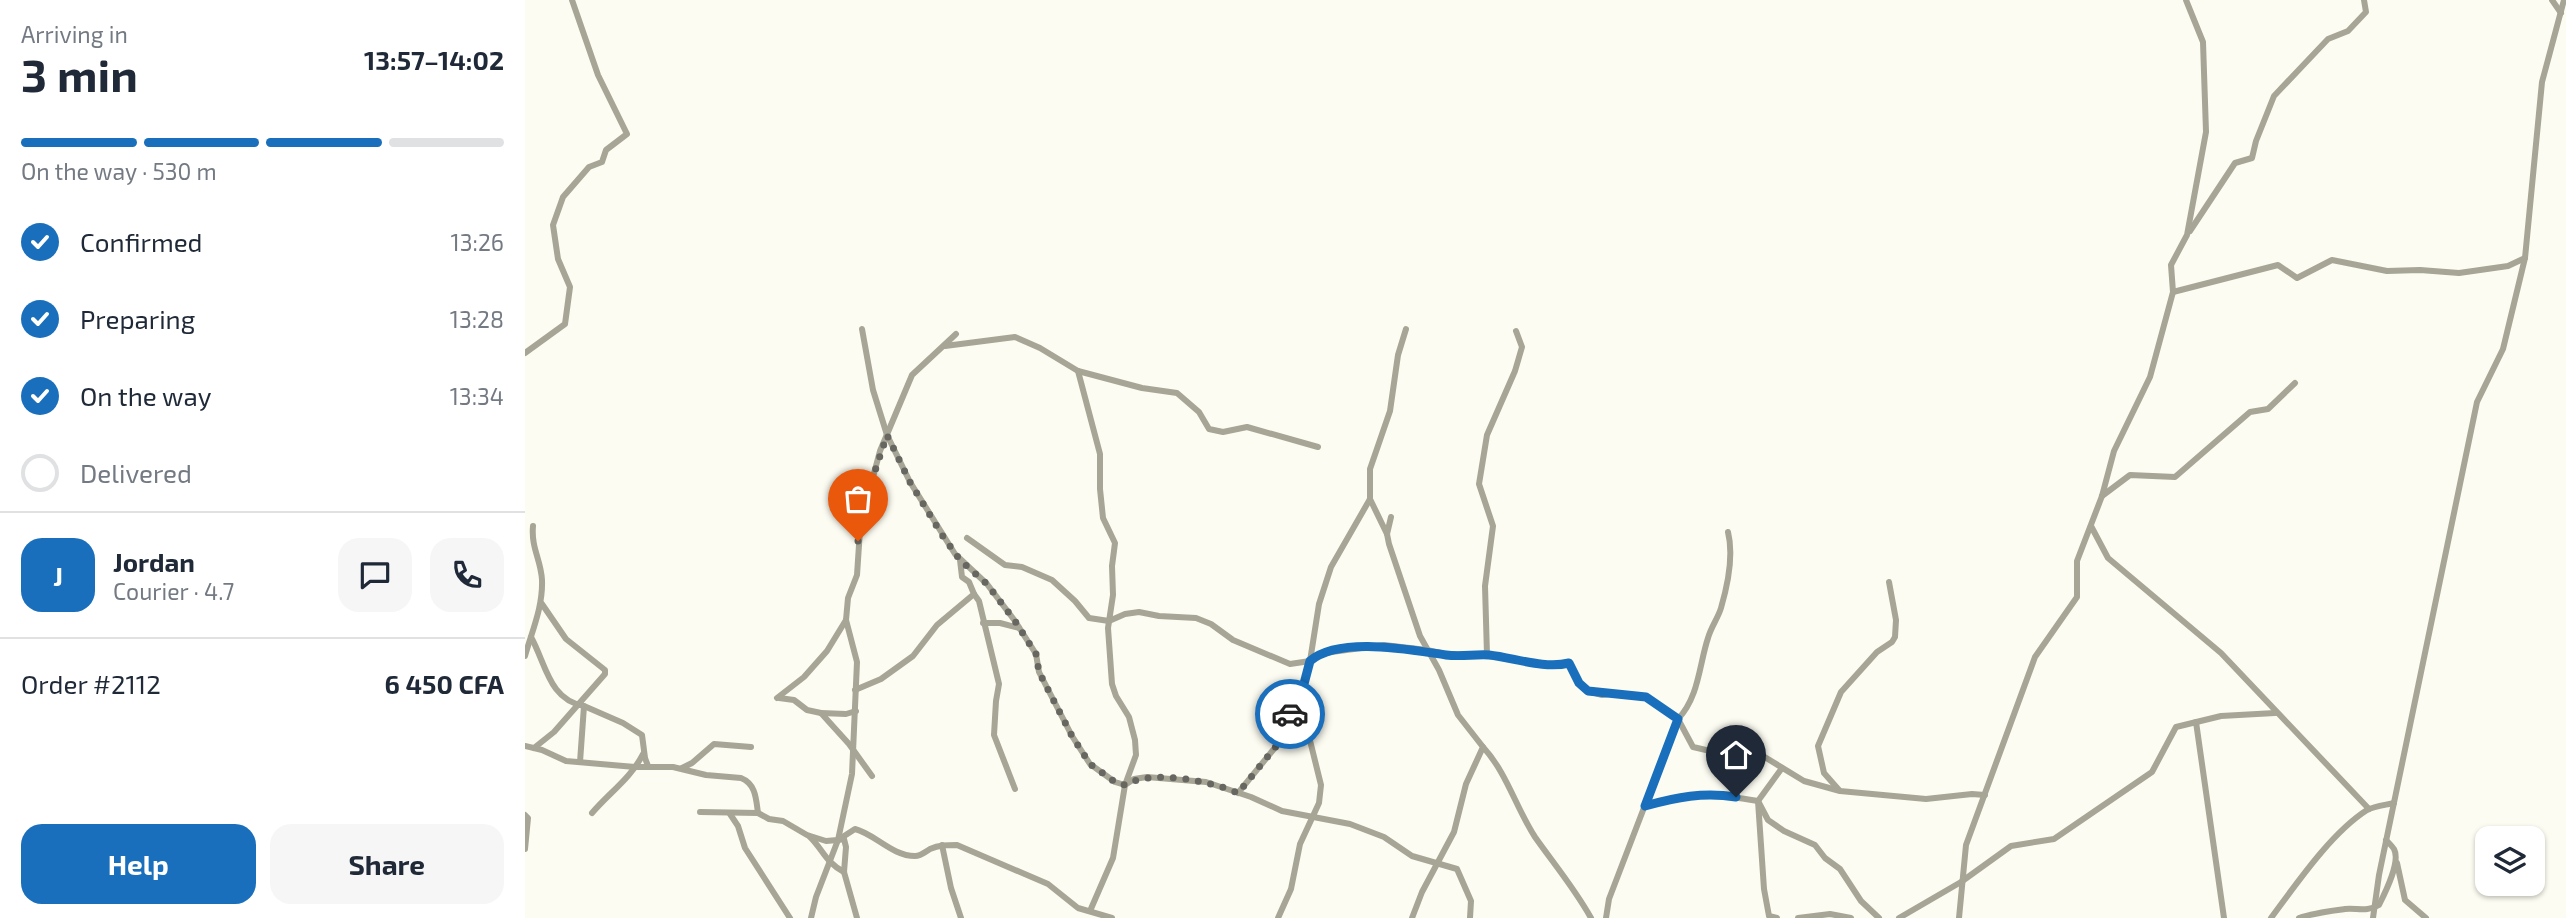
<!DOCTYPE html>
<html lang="en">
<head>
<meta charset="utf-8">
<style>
	body { margin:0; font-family:"Exo 2",sans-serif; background:#f6f6f7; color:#1f2937; height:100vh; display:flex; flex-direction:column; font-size:26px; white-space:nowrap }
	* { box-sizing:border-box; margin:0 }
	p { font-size:23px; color:#747a83 }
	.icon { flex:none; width:38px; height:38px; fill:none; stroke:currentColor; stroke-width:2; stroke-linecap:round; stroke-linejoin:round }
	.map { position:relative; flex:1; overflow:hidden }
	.sheet { display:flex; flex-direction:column; background:#fff; width:525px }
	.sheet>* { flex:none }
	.buttons { position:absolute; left:1950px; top:826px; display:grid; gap:14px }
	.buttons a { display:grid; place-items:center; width:70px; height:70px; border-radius:14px; background:#fff; box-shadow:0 2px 5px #0004; font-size:35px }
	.pin { position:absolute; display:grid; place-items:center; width:60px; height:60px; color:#fff; margin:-72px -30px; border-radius:50% 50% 50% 0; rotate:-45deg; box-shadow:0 0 7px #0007 }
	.pin .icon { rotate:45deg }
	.courier { position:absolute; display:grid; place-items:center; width:70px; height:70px; margin:-35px; border:5px solid #196fbc; border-radius:50%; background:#fff; color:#222; box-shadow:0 2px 9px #0007 }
	.headline em { font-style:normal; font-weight:700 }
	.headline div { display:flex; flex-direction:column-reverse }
	.headline { display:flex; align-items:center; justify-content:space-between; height:119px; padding:0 21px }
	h1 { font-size:46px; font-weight:700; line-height:52px }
	.bar { display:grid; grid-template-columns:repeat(4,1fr); gap:10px 7px; align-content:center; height:84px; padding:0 21px }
	.bar i { height:9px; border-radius:5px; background:#e0e1e3 }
	.bar .selected { background:#196fbc }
	.bar p { grid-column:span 4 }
	.line { display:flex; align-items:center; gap:18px; padding:0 21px; border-top:2px solid #e0e1e3 }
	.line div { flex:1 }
	.round { display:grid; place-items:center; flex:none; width:74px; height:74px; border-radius:21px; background:#f6f6f7 }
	ol { padding:0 21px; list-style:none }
	li { display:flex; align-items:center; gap:21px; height:77px }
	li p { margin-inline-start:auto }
	li .icon { padding:7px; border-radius:50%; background:#196fbc; color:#fff; stroke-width:4 }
	li:last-child { color:#747a83 }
	li i { width:38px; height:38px; border:4px solid #e0e1e3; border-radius:50% }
	.action { display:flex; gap:14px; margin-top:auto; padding:14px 21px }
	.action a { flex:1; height:80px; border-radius:21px; background:#196fbc; color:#fff; font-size:28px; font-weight:700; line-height:80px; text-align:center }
	.action a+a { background:#f6f6f7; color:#1f2937 }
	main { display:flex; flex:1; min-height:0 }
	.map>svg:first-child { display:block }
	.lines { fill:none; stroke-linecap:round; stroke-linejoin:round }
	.minor { stroke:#a7a595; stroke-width:6 }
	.done { stroke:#676660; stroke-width:7; stroke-dasharray:0 12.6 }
	.route { stroke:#196fbc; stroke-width:9 }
</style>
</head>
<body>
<main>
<section class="sheet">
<div class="headline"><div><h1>3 min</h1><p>Arriving in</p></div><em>13:57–14:02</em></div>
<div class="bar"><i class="selected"></i><i class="selected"></i><i class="selected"></i><i></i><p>On the way · 530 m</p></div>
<ol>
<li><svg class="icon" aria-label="check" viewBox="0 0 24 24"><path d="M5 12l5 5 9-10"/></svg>Confirmed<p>13:26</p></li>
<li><svg class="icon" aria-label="check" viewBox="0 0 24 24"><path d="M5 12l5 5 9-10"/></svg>Preparing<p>13:28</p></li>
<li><svg class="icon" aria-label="check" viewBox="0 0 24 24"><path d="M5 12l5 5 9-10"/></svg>On the way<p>13:34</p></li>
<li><i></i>Delivered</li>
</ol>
<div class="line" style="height:126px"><b class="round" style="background:#196fbc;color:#fff">J</b><div><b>Jordan</b><p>Courier · 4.7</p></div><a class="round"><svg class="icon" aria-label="chat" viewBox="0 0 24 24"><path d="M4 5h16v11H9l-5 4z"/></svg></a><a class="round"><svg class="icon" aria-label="phone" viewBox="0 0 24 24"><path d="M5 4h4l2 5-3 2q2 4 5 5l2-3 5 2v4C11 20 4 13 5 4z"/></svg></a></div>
<div class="line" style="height:91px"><div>Order #2112</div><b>6 450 CFA</b></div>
<div class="action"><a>Help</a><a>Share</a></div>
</section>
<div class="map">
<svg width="2041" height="918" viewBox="0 0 2041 918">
	<rect width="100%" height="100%" fill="#fdfcf2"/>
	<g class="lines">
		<!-- minor -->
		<g class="minor">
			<polyline points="2027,0 2036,13"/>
			<polyline points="1665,231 1710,163 1727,158 1731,141 1749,96 1803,39 1823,31 1841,12 1839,0"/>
			<polyline points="1648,292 1753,265 1772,278 1807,260 1862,271 1895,270 1934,273 1983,266 2000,258"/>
			<polyline points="337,329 348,390 362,435 385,482 430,554 462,584 490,621 511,654 514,672 547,736 565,764 590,782 600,785 609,779 622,777 681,782 726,797 757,811 825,824 859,837 887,856 932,869 946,901 945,918"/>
			<polyline points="420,346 490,337 515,348 553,371 617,388 652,393 674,412 684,429 698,432 722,427 793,447"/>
			<polyline points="0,353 40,324 45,287 33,259 28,225 38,197 64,167 77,162 81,150 102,134 73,75 47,0"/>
			<polyline points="553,371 575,454 575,489 578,518 590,543 587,566 588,595 583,628 587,684 591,696 604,717 610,740 611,755 600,785 588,858 565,911"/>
			<polyline points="1577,496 1605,475 1650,477 1725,412 1743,409 1770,383"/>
			<polyline points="845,499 862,534"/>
			<polyline points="866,517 862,534 864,544 895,636 914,670 933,715 958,747 941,784 929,832 897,892 887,918"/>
			<polyline points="1566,526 1583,558 1696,653 1844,809"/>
			<polyline points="442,538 480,565 497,567 527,580 550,601 564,618 584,621 600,614 614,612 634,616 671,618 686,624 708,640 765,664 785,661 799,653 859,645 902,650 920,654 962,655 1015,664 1035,665 1044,663 1054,683 1063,691 1077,695 1091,693 1121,697 1153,719 1168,747 1194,753 1219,752 1238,756 1279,781 1315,791 1401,799 1447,794 1460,795"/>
			<polyline points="449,594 454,601 474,684 471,701 469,735 490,789"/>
			<polyline points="458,623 475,623 494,628"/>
			<path d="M 6,637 C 21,664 24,700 59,706 L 55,762"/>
			<polyline points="962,655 960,586 968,526 954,484 962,435 990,371 997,347 991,331"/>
			<path d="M 0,656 C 7,631 18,607 17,580 C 16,560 6,548 8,526"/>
			<polyline points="330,690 356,679 388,656 412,625 449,594 444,582 437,577 435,560"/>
			<polyline points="252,698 279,677 302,651 321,620 323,598 332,575 335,530 349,496 348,477 355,451 387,375 431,334"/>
			<polyline points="254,698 269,700 282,710 296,713 324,744 347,776"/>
			<polyline points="59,706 98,723 117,735 120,758 123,766"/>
			<polyline points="296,713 321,714 331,711"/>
			<polyline points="1671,722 1699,918"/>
			<path d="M 0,746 L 17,750 L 41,761 L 110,767 L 148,767 L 181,775 L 216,778 C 231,784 231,799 233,813"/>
			<path d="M 958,747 C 982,773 991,808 1010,837 C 1029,864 1050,889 1066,918"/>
			<polyline points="9,748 29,732 80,674 80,670 41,639 17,604"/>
			<polyline points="157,768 167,763 189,744 226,747"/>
			<polyline points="1314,790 1299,773 1293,746 1316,692 1352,652 1367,642 1370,637 1371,620 1364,582"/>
			<polyline points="713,793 753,744 763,717 775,699 785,661 794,604 806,567 845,499 845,469 865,411 873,355 881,329"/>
			<polyline points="1233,801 1243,820 1259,831 1290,845 1300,858 1315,869 1336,901 1354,918"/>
			<path d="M 1120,806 C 1167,793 1185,793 1233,801"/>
			<path d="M 175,812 L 233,813 L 244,819 L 258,821 L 282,835 L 301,841 L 313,840 L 330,829 C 350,834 367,856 390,856 C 396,856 400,852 405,849 C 414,845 422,845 432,845 L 523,884 L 553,908 L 587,918"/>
			<path d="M 67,813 C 84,793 106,778 118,754"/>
			<polyline points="205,814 213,826 220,848 265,918"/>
			<polyline points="0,815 3,818 0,849"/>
			<path d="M 284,836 C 298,849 299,861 319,872"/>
			<polyline points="313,840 319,839 321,847 319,872 332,918"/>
			<polyline points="417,845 426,888 436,918"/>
			<polyline points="1872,863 1880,900 1901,918"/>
			<polyline points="286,918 291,897 313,840 327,774 332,662 321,620"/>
			<polyline points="753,918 766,889 775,844 794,803 796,785 775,700"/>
			<path d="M 1081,918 L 1084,899 L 1153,719 C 1174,697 1174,665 1183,638 C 1186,627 1193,618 1196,608 C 1203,584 1209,556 1203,532"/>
			<polyline points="1252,918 1244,916 1239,889 1233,801 1257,768"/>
			<polyline points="1273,918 1305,914 1326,918"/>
			<polyline points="1374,918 1436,882 1486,846 1529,839 1627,772 1651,727 1696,716 1750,713"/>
			<polyline points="1434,918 1441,845 1510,657 1552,597 1552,561 1577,496 1589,451 1625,377 1648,292 1646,265 1662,235 1681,132 1678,42 1661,0"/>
			<path d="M 1746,918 C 1772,883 1806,833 1842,810 C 1850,806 1861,805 1869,803"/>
			<path d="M 1774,918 C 1788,913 1805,911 1820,909 C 1833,908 1842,912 1854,905 C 1860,893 1876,862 1869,849 C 1869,848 1862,841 1861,840"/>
			<polyline points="1848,918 1854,875 1952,402 1978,349 2000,258 2017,82 2039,0"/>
		</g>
	</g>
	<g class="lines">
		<!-- done -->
		<path class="done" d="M 333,541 L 335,530 L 349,496 L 348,477 L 362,435 L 385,482 L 417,535 L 435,560 L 462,584 L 490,621 L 511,654 L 514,672 L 547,736 L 565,764 L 590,782 L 600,785 C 626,769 686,781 713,793 L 753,744 L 765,714"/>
		<!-- route -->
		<path class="route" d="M 765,714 L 775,699 L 785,661 C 815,636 885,650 921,655 C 936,657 950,654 964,655 C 990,658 1019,669 1044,663 L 1054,683 L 1063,691 L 1121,697 L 1153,719 L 1120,806 C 1152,797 1178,792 1211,797"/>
	</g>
</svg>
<div class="buttons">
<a><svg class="icon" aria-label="layers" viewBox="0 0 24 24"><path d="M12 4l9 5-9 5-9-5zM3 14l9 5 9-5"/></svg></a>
</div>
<div class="pin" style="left:333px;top:541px;background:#ea580c"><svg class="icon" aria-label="bag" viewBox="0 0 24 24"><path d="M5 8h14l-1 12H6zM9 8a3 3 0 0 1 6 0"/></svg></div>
<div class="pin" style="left:1211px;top:797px;background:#1f2937"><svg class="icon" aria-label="home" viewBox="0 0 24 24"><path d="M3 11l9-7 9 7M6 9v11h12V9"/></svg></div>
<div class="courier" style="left:765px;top:714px"><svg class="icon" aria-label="car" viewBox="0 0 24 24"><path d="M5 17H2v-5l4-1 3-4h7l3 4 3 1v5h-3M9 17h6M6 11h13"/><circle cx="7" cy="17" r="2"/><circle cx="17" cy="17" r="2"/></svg></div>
</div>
</main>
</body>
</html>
